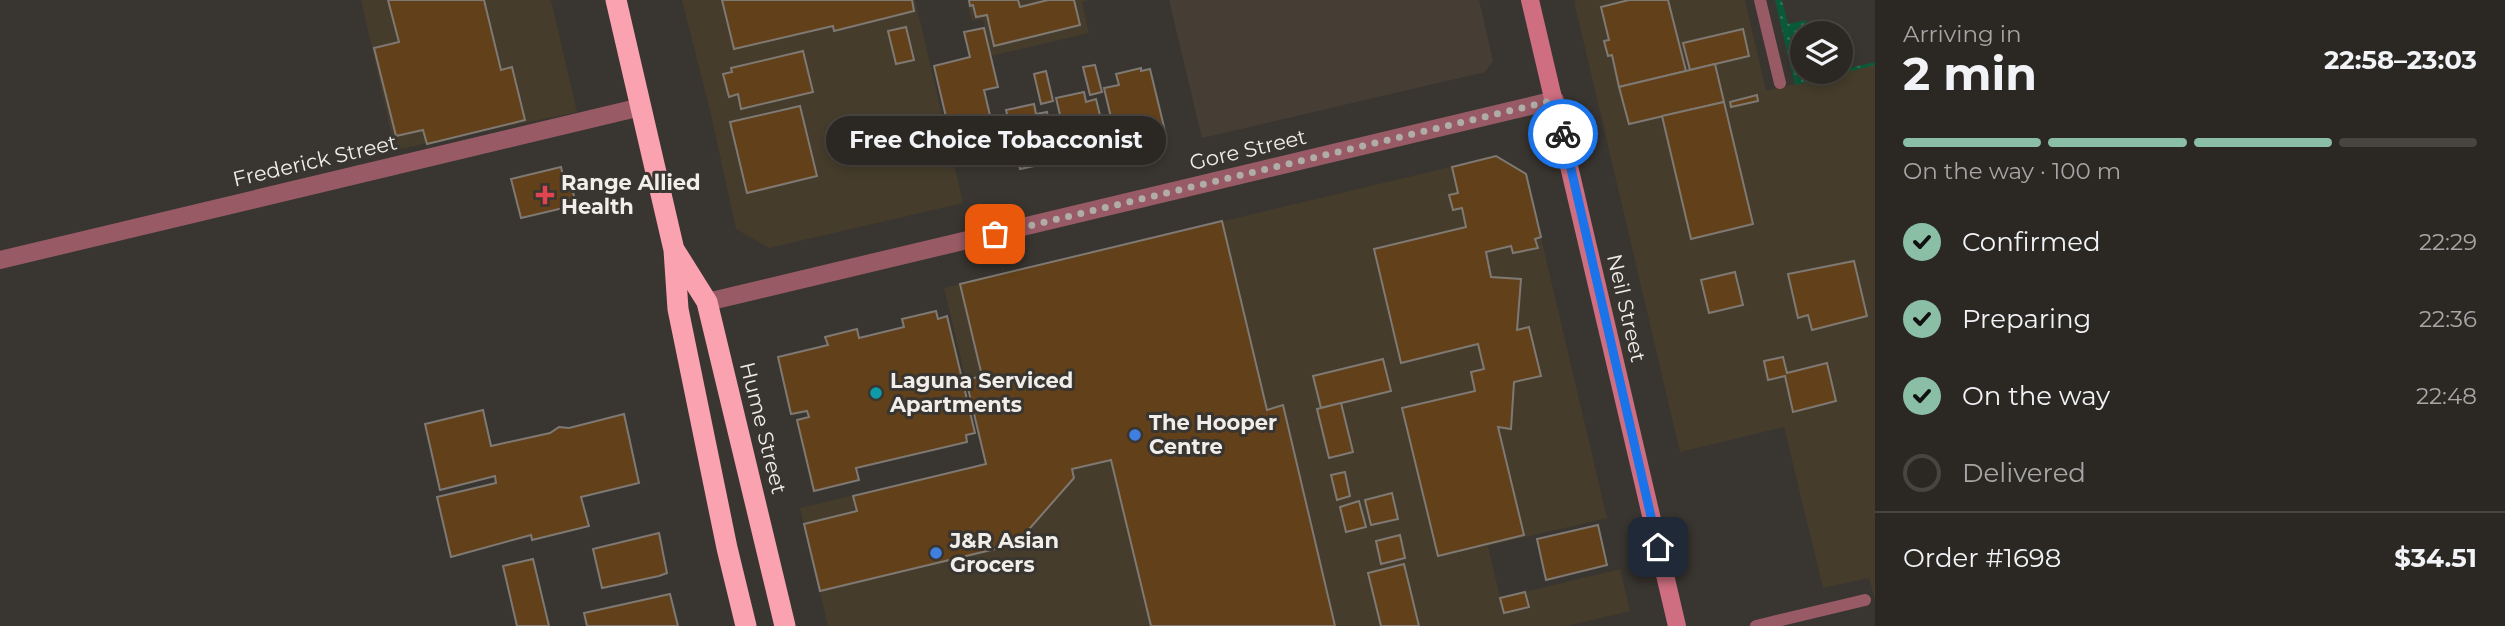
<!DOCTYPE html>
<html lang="en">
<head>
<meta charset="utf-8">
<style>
	body { margin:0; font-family:Montserrat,sans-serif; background:#33302c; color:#f1f3f6; height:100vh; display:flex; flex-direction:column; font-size:26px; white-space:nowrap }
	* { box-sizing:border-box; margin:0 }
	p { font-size:23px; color:#a6a6a6 }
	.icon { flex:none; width:38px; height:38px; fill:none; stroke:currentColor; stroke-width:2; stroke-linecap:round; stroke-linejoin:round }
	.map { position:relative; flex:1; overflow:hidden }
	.sheet { display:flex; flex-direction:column; background:#2b2824; width:630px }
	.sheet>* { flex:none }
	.tools { position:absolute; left:1790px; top:21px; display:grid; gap:14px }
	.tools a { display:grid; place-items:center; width:63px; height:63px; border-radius:50%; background:#2b2824; box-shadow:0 4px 10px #0003,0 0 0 2px #474441; font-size:35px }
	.pin { position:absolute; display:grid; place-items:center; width:60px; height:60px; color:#fff; margin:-30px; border-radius:14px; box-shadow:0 4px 10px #0006 }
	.courier { position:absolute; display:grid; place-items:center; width:70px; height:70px; margin:-35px; border:5px solid #1a73e8; border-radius:50%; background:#fff; color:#222; box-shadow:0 2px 9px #0007 }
	.bubble { position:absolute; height:49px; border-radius:24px; background:#2b2824; box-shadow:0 4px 10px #0003,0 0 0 2px #474441; font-size:23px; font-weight:700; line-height:49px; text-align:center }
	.summary em { font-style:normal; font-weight:700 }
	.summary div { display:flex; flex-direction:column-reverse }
	.summary { display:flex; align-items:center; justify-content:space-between; height:119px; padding:0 28px }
	h1 { font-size:46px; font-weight:700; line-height:52px }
	.bar { display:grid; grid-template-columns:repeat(4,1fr); gap:10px 7px; align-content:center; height:84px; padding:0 28px }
	.bar i { height:9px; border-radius:5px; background:#474441 }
	.bar .selected { background:#8abfa5 }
	.bar p { grid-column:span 4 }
	.line { display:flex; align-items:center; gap:18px; padding:0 28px; border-top:2px solid #474441 }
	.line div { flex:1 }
	ol { padding:0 28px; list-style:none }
	li { display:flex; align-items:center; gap:21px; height:77px }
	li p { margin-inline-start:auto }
	li .icon { padding:7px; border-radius:50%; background:#8abfa5; color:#111; stroke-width:4 }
	li:last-child { color:#a6a6a6 }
	li i { width:38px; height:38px; border:4px solid #474441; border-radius:50% }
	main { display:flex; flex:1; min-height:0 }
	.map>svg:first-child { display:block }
	.commercial { fill:#453c2b }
	.built { fill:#463e35 }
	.grass { fill:url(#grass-dots) }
	.building { fill:#624019; stroke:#7f7974; stroke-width:2 }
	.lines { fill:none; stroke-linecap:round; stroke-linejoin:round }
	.lane { stroke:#985b66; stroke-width:12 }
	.street { stroke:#985b66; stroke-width:18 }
	.secondary { stroke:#ce6e80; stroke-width:18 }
	.highway { stroke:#fba2b1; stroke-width:21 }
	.done { stroke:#b0ada9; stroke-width:7; stroke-dasharray:0 12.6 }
	.route { stroke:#1a73e8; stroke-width:9 }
	.health-dot { fill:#e0444e; stroke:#393530; stroke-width:2.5 }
	.culture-dot { fill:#0f9aa8; stroke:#393530; stroke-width:2.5 }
	.shop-dot { fill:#3f7fe0; stroke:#393530; stroke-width:2.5 }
	.labels { text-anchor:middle; stroke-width:6; stroke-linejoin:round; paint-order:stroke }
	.street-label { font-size:21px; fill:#f0edea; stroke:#393530 }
	.poi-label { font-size:21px; font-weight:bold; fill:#f0edea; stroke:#393530; text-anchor:start }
</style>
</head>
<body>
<main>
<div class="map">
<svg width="1875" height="626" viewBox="0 0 1875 626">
	<defs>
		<pattern id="grass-dots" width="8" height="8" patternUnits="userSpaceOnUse" patternTransform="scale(1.75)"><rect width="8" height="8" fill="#0a5938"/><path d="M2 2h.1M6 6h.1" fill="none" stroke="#2e7155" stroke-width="1.8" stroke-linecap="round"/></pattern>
	</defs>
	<rect width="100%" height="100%" fill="#393530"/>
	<!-- commercial -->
	<g class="commercial">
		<polygon points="361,0 551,0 577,112 395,150"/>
		<polygon points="682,0 915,0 963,203 769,248 736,229 712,119"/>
		<polygon points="967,0 1089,0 1082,2 1089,33 991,56 983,19 972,21"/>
		<polygon points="1578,0 1745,0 1766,91 1875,65 1875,600 1869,578 1823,588 1784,427 1680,452 1574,1"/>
		<polygon points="1496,156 1526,174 1607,518 1488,546 1500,598 1620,569 1630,611 1567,626 828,626 800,508 986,464 944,288"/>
	</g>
	<!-- built -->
	<polygon class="built" points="1169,0 1479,0 1493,61 1485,72 1202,138"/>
	<!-- grass -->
	<polygon class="grass" points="1775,0 1782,0 1788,24 1806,20 1809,32 1790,37 1800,79 1841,72 1841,70 1875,62 1875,65 1795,85"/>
	<!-- building -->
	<g class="building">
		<polygon points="388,0 484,0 501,70 512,67 525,120 427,144 423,130 396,136 374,48 399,42"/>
		<polygon points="722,0 912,0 914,11 834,31 833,26 734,49"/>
		<polygon points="969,0 1018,0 1020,7 1048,0 1074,0 1080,25 994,46 987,15 976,17 973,5 970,6"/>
		<polygon points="1629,0 1668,0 1686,71 1619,87 1612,55 1608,56 1604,41 1609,40 1601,7"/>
		<polygon points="906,27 914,60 896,64 888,31"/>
		<polygon points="984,28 998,87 984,90 997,145 955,155 934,66 970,57 964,32"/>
		<polygon points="1743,29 1749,56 1690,70 1683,43"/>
		<polygon points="803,51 813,92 741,109 738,94 729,97 723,74 732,72 731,68"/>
		<polygon points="1715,64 1724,102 1629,124 1619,87"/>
		<polygon points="1095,65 1102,92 1090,95 1083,67"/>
		<polygon points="1141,68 1141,71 1150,69 1166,135 1118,147 1104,88 1119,85 1116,74"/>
		<polygon points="1046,71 1053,101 1041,104 1034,74"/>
		<polygon points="1084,92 1086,102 1096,99 1108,148 1070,157 1056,98"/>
		<polygon points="1757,95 1758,101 1731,107 1730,102"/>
		<polygon points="1724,102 1753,224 1691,239 1662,116"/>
		<polygon points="1034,104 1036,114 1047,112 1058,161 1020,169 1006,110"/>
		<polygon points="800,106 817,176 747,193 730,122"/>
		<polygon points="1496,156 1526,174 1541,237 1535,239 1538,248 1513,253 1511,246 1486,252 1491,277 1521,279 1517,330 1529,327 1541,376 1514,382 1511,429 1498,427 1524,535 1438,556 1402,408 1475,391 1471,372 1484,369 1478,344 1401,363 1374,249 1466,227 1462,208 1453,210 1449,195 1458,193 1452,167"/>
		<polygon points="561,167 565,185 571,183 576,205 521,218 511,179"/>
		<polygon points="1222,221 1267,410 1283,405 1335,626 1151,626 1111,460 1072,469 1074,478 1016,544 820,591 804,524 857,511 853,496 986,464 966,380 982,376 960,284"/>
		<polygon points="1854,261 1867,316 1812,330 1808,315 1798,318 1788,274"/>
		<polygon points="1735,272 1743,305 1709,313 1701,280"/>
		<polygon points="936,311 938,319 947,316 975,433 966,435 967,442 856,468 859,480 814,491 797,420 809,417 807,411 791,414 778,357 828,345 825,337 857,329 859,338 904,327 902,319"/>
		<polygon points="1783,357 1787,373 1827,363 1836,401 1793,412 1785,376 1768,380 1764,361"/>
		<polygon points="1383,359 1391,391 1321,408 1313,376"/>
		<polygon points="1341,403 1353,452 1329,458 1317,409"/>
		<polygon points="483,410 491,446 550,433 559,427 569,428 624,414 639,483 581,497 589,526 532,540 531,535 451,557 437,497 496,483 495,476 440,490 425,424"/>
		<polygon points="1345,472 1350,496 1337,500 1331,475"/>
		<polygon points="1392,493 1398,519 1371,525 1365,500"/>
		<polygon points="1359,501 1366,527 1346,532 1340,507"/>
		<polygon points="1598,525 1607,565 1546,580 1537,539"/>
		<polygon points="659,533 667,573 659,576 602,588 593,549"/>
		<polygon points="1400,535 1405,558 1381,564 1376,541"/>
		<polygon points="533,559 549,626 517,626 503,566"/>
		<polygon points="1404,564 1419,626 1381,626 1368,573"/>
		<polygon points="1525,592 1529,607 1504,613 1500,598"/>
		<polygon points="670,594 678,626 587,626 584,613"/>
	</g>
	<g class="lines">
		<!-- lane -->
		<g class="lane">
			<polyline points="1760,0 1780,83"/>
			<polyline points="1756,626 1865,600"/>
		</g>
		<!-- street -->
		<g class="street">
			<polyline points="0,260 641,107"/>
			<polyline points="707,302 1555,100"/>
		</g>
		<!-- secondary -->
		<polyline class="secondary" points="1530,0 1677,626"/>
		<!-- highway -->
		<g class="highway">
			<polyline points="616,0 674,250 678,309 727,548 746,626"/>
			<polyline points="675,251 707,302 785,626"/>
		</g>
	</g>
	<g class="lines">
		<!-- done -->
		<polyline class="done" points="995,234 1555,100 1563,134"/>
		<!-- route -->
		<polyline class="route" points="1563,134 1658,547"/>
	</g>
	<!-- markers -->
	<path class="health-dot" d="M541.5 184.5h7v7h7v7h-7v7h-7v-7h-7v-7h7z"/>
	<circle class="culture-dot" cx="876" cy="393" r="7"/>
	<g class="shop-dot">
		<circle cx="1135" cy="435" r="7"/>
		<circle cx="936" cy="553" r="7"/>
	</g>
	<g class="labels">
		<!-- street labels -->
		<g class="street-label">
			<text transform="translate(1248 150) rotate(-13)" y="7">Gore Street</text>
			<text transform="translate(315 161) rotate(-13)" y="7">Frederick Street</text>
			<text transform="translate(1626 308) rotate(77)" y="7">Neil Street</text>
			<text transform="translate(763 428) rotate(76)" y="7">Hume Street</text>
		</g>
		<!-- poi labels -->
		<g class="poi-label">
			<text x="561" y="190">Range Allied<tspan x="561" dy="24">Health</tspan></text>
			<text x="890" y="388">Laguna Serviced<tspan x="890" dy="24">Apartments</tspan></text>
			<text x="1149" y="430">The Hooper<tspan x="1149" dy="24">Centre</tspan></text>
			<text x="950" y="548">J&amp;R Asian<tspan x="950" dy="24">Grocers</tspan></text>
		</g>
	</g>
</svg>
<div class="tools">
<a><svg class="icon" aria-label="layers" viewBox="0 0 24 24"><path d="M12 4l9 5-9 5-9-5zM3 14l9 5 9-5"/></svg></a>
</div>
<div class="pin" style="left:995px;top:234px;background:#ea580c"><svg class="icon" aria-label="bag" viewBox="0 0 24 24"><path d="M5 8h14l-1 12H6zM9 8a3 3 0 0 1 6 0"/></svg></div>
<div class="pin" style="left:1658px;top:547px;background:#1f2937"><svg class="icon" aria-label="home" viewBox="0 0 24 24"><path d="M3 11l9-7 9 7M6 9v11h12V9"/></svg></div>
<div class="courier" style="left:1563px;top:134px"><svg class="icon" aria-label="bike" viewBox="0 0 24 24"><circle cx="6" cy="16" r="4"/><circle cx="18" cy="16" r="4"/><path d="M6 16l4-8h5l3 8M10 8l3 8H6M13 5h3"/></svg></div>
<div class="bubble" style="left:826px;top:116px;width:340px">Free Choice Tobacconist</div>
</div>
<section class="sheet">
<div class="summary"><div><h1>2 min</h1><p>Arriving in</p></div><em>22:58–23:03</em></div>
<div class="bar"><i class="selected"></i><i class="selected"></i><i class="selected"></i><i></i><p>On the way · 100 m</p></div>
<ol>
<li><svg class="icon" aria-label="check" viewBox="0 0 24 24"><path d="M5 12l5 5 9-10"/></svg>Confirmed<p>22:29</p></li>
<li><svg class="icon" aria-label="check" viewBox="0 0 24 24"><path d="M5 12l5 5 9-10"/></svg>Preparing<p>22:36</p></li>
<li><svg class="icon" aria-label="check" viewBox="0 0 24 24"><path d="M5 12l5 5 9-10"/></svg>On the way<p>22:48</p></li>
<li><i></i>Delivered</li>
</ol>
<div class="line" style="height:91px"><div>Order #1698</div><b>$34.51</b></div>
</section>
</main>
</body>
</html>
